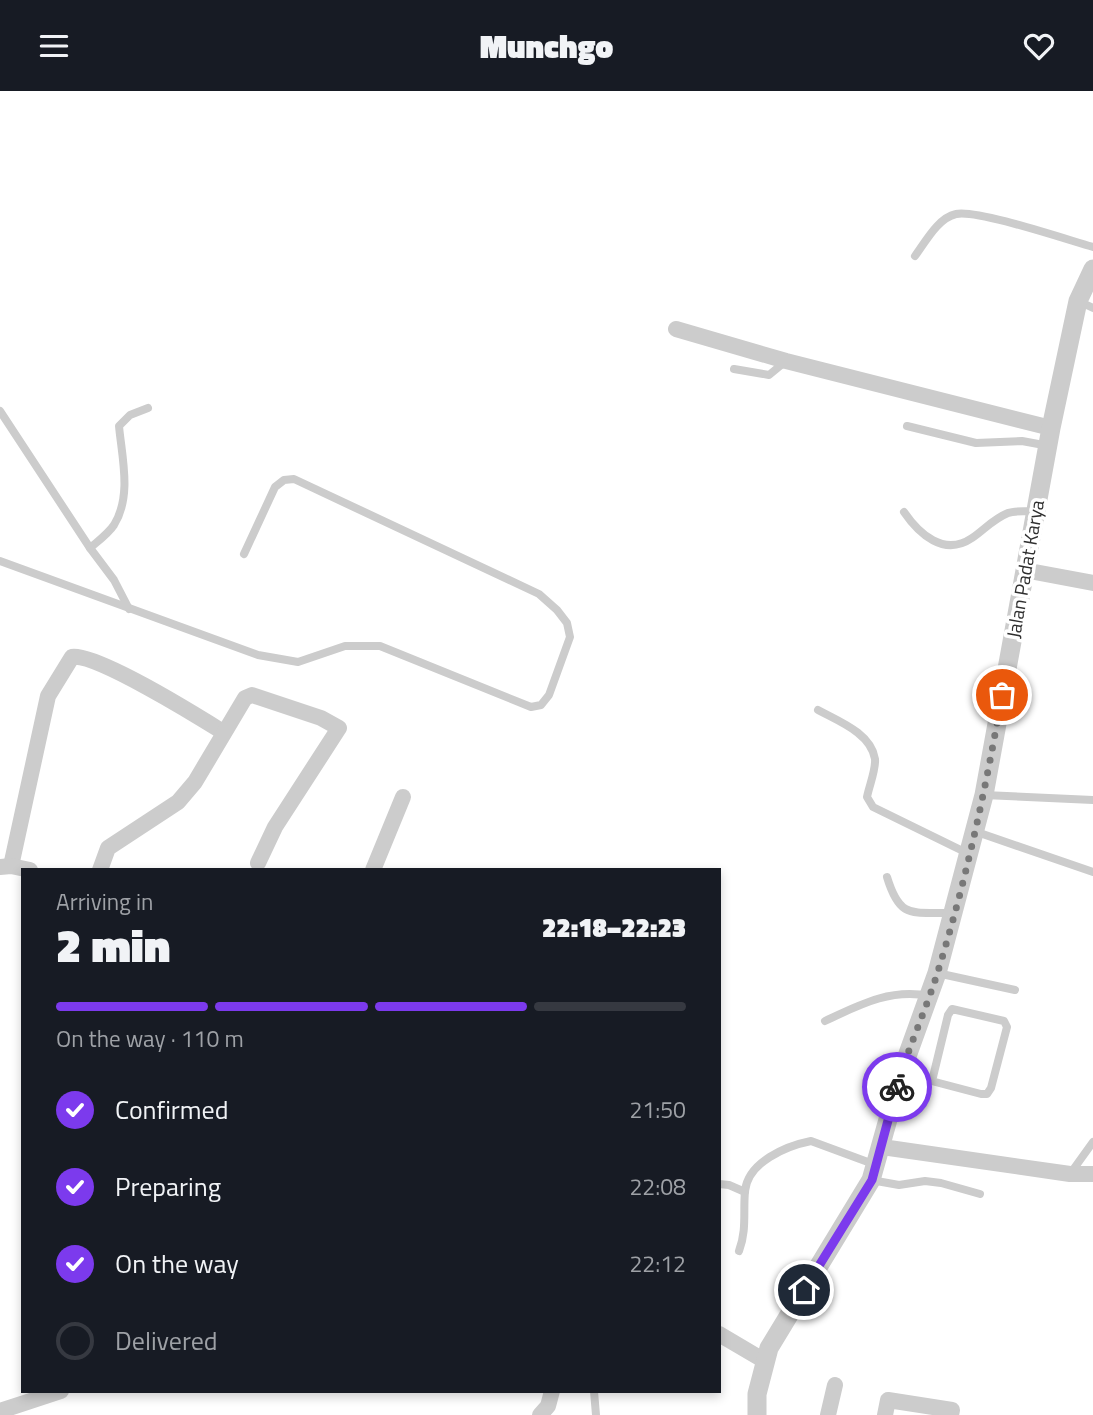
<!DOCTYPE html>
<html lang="en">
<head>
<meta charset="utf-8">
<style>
	body { margin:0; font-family:"Titillium Web",sans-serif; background:#20242c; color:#f1f3f6; height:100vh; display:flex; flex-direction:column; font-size:26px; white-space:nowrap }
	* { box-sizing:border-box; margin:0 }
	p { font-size:23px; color:#9ea1a6 }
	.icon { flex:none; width:38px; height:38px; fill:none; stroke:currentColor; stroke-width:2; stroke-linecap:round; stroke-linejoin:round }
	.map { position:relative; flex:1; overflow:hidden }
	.details { position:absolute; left:21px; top:777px; width:700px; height:525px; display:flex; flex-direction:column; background:#171b24; border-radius:0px; box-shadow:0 4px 10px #0003 }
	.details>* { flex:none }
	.pin { position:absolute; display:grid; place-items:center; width:60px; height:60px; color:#fff; margin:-30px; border:4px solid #fff; border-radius:50%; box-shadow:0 2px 7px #0007 }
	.courier { position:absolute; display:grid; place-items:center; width:70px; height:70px; margin:-35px; border:5px solid #7c3aed; border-radius:50%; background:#fff; color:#222; box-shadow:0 2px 9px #0007 }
	.summary em { font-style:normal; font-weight:800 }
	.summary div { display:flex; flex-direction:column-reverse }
	.summary { display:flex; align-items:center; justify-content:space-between; height:119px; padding:0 35px }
	h1 { font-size:46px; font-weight:800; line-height:52px }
	.bar { display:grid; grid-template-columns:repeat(4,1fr); gap:10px 7px; align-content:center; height:84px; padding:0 35px }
	.bar i { height:9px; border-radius:5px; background:#363941 }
	.bar .on { background:#7c3aed }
	.bar p { grid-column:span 4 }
	ol { padding:0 35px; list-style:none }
	li { display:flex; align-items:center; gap:21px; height:77px }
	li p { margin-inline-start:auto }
	li .icon { padding:7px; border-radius:50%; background:#7c3aed; color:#fff; stroke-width:4 }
	li:last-child { color:#9ea1a6 }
	li i { width:38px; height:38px; border:4px solid #363941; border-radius:50% }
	header { display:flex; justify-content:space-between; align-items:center; height:91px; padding:0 35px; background:#171b24; font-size:32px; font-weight:800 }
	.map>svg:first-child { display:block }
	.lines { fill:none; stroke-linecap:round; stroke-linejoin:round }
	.service { stroke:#ccc; stroke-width:8 }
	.minor { stroke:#ccc; stroke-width:16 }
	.tertiary { stroke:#ccc; stroke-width:19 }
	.done { stroke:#787878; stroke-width:7; stroke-dasharray:0 12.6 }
	.route { stroke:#7c3aed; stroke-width:9 }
	.labels { text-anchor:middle; stroke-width:7; stroke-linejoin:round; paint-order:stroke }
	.street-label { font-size:19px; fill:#2f2f2f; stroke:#fff }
</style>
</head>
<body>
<header><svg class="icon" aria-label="menu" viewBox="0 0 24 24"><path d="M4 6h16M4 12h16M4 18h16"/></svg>Munchgo<svg class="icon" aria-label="heart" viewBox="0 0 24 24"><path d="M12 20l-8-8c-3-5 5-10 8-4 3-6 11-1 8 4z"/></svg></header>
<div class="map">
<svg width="1093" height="1324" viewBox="0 0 1093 1324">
	<rect width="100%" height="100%" fill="#fff"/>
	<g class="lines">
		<!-- service -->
		<g class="service">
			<path d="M 915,165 C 926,150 938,127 956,123 C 976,118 1068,149 1093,156"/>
			<polyline points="1078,210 1093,217"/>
			<polyline points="734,278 769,284 786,270"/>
			<polyline points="0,320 90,457 114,489 129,518"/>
			<polyline points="907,335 976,352 1022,350 1049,355"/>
			<path d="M 904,421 C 919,443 944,466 972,447 C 984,439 993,428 1008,422 C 1016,419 1027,421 1036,420"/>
			<path d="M 90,457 C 98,450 108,443 114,434 C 132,405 122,367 119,335 L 130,324 L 148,317"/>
			<polyline points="0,470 258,564 298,571 345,555 380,555 531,616 541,614 549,604 570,546 567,532 557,519 539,503 294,388 284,389 275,396 244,463"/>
			<path d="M 818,619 C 838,630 871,642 875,668 C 876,679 869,695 867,706 L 873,716 L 967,762"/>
			<polyline points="984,704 1093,709"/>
			<polyline points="974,740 1093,781"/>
			<path d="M 887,786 C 900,829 912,821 952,822"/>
			<polyline points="937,882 1015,899"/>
			<path d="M 825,930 C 859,914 891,897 929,905"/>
			<polyline points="901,982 981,1003 987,1003 991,997 1007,936 1004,930 952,918 948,924 932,990"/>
			<polyline points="1070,1083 1093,1051"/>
			<polyline points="871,1089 899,1094 925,1090 941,1092 980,1103"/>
			<polyline points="719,1093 729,1094 745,1101"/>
			<path d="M 739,1160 C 747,1139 743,1121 745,1100 C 748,1071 786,1055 811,1050 L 876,1074"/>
			<polyline points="594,1300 596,1324"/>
		</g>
		<!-- minor -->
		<g class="minor">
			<polyline points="676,238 786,270 1051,337"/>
			<polyline points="1024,479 1093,492"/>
			<path d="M 11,775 L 48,605 L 72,566 C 96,562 199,626 223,641"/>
			<polyline points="0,776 11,775 30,779"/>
			<polyline points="100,779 108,757 178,711 195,691 245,607 252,604 321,627 339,637 275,736 258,772"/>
			<polyline points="373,779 403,706"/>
			<polyline points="882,1056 1070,1083 1093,1083"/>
			<polyline points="719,1243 765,1270"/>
			<polyline points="0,1320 61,1300"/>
			<polyline points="540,1324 548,1315 552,1300"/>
			<polyline points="828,1324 835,1294"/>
			<polyline points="885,1324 888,1309 952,1319 951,1324"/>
		</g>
		<!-- tertiary -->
		<polyline class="tertiary" points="757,1324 757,1303 769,1257 871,1089 901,982 937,882 984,704 1051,337 1078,210 1093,178"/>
	</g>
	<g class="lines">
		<!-- done -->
		<path class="done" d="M 897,996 C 908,957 926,919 938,880 C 966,790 986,697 1002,604"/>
		<!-- route -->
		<polyline class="route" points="804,1199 872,1089 897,996"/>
	</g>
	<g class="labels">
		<!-- street labels -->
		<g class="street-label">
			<text transform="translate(1025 478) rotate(-80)" y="7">Jalan Padat Karya</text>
		</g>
	</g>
</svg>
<div class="pin" style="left:1002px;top:604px;background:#ea580c"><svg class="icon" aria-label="bag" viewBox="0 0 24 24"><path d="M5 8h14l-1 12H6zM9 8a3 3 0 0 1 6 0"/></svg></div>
<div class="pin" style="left:804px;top:1199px;background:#1f2937"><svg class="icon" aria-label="home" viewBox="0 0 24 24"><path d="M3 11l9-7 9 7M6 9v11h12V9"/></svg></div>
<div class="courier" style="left:897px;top:996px"><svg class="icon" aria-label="bike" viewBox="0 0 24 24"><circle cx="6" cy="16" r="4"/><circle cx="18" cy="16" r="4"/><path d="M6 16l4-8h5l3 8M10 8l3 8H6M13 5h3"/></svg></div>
<section class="details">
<div class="summary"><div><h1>2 min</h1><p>Arriving in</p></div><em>22:18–22:23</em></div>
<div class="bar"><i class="on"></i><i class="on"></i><i class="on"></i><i></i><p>On the way · 110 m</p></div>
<ol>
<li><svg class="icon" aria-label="check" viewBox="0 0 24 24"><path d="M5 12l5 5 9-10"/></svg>Confirmed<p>21:50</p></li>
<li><svg class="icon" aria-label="check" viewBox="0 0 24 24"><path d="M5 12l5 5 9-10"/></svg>Preparing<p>22:08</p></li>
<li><svg class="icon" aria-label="check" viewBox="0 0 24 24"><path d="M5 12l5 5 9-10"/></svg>On the way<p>22:12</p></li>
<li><i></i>Delivered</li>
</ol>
</section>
</div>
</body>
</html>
